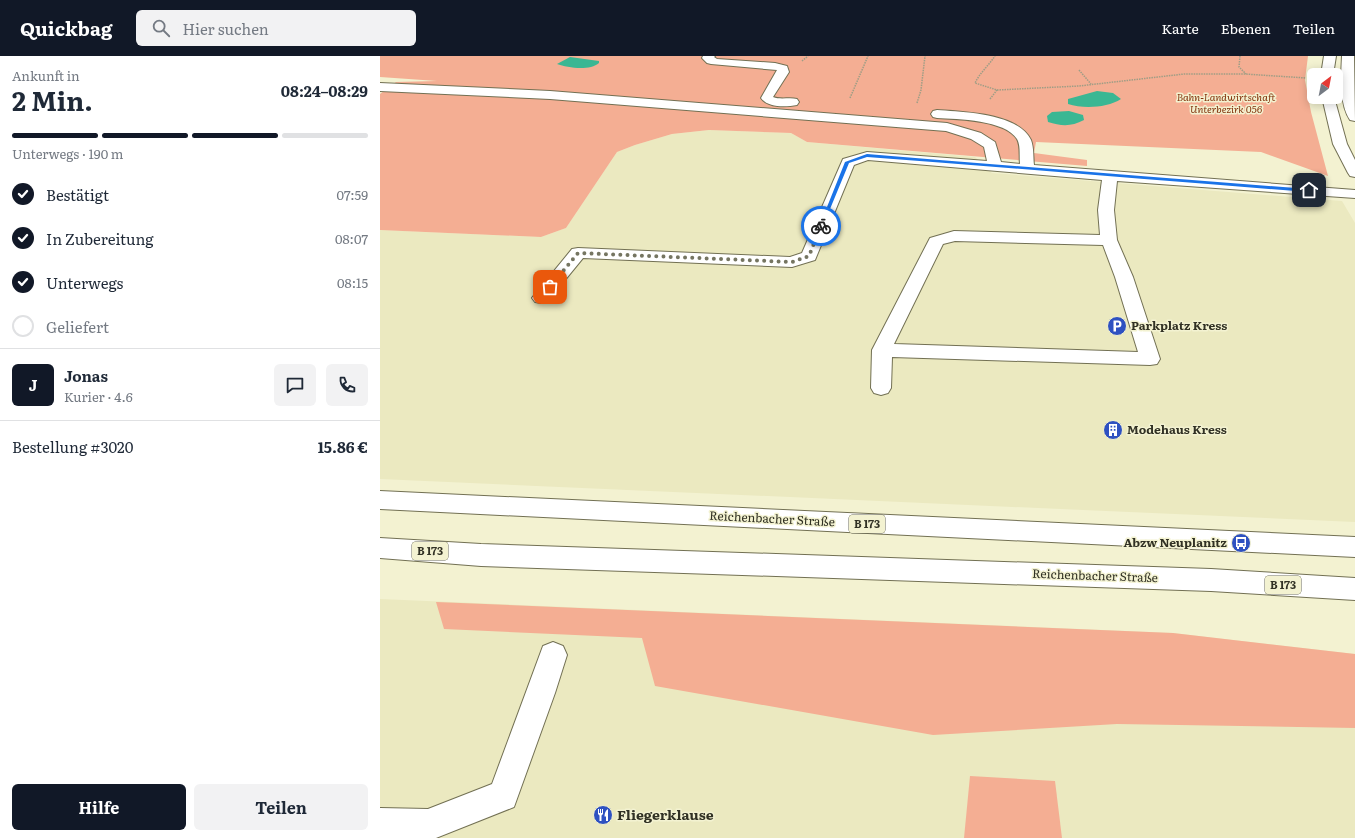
<!DOCTYPE html>
<html lang="de">
<head>
<meta charset="utf-8">
<style>
	body { margin:0; font-family:Literata,serif; background:#f2f2f3; color:#1f2937; height:100vh; display:flex; flex-direction:column; font-size:15px; white-space:nowrap }
	* { box-sizing:border-box; margin:0 }
	p { font-size:13px; color:#747a83 }
	.icon { flex:none; width:22px; height:22px; fill:none; stroke:currentColor; stroke-width:2; stroke-linecap:round; stroke-linejoin:round }
	.map { position:relative; flex:1; overflow:hidden }
	.panel { display:flex; flex-direction:column; background:#fff; width:380px }
	.panel>* { flex:none }
	.needle { width:26px; rotate:32deg }
	.buttons { position:absolute; left:927px; top:12px; display:grid; gap:8px }
	.buttons a { display:grid; place-items:center; width:36px; height:36px; border-radius:6px; background:#fff; box-shadow:0 2px 10px #0003; font-size:20px }
	.pin { position:absolute; display:grid; place-items:center; width:34px; height:34px; color:#fff; margin:-17px; border-radius:8px; box-shadow:0 2px 6px #0006 }
	.courier { position:absolute; display:grid; place-items:center; width:40px; height:40px; margin:-20px; border:3px solid #1a73e8; border-radius:50%; background:#fff; color:#222; box-shadow:0 1px 5px #0007 }
	.headline em { font-style:normal; font-weight:700 }
	.headline div { display:flex; flex-direction:column-reverse }
	.headline { display:flex; align-items:center; justify-content:space-between; height:68px; padding:0 12px }
	h1 { font-size:26px; font-weight:700; line-height:30px }
	.bar { display:grid; grid-template-columns:repeat(4,1fr); gap:6px 4px; align-content:center; height:48px; padding:0 12px }
	.bar i { height:5px; border-radius:3px; background:#e0e1e3 }
	.bar .current { background:#111827 }
	.bar p { grid-column:span 4 }
	.line { display:flex; align-items:center; gap:10px; padding:0 12px; border-top:1px solid #e0e1e3 }
	.line div { flex:1 }
	.round { display:grid; place-items:center; flex:none; width:42px; height:42px; border-radius:6px; background:#f2f2f3 }
	ol { padding:0 12px; list-style:none }
	li { display:flex; align-items:center; gap:12px; height:44px }
	li p { margin-inline-start:auto }
	li .icon { padding:4px; border-radius:50%; background:#111827; color:#fff; stroke-width:4 }
	li:last-child { color:#747a83 }
	li i { width:22px; height:22px; border:2px solid #e0e1e3; border-radius:50% }
	.action { display:flex; gap:8px; margin-top:auto; padding:8px 12px }
	.action a { flex:1; height:46px; border-radius:6px; background:#111827; color:#fff; font-size:16px; font-weight:700; line-height:46px; text-align:center }
	.action a+a { background:#f2f2f3; color:#1f2937 }
	header { display:flex; align-items:center; gap:24px; box-sizing:border-box; height:56px; padding:0 20px; background:#111827; color:#fff }
	header strong { font-size:19px }
	nav { display:flex; gap:22px; margin-inline-start:auto; font-size:14px }
	.search { width:280px; height:36px; background:#f2f2f3; display:flex; align-items:center; gap:10px; box-sizing:border-box; padding:0 14px; border-radius:6px; color:#747a83; font-size:15px }
	main { display:flex; flex:1; min-height:0 }
	.map>svg:first-child { display:block }
	.built { fill:#ebe9c0 }
	.green { fill:#f4ae93 }
	.water { fill:#3ab793 }
	.lines { fill:none; stroke-linecap:round; stroke-linejoin:round }
	.minor-casing { stroke:#727053; stroke-width:2 }
	.major-casing { stroke:#727053; stroke-width:2 }
	.path { stroke:#9e9d85; stroke-width:1.5; stroke-dasharray:1.5 1; stroke-linecap:butt }
	.minor { fill:#fff; fill-rule:evenodd }
	.major { fill:#fff; fill-rule:evenodd }
	.route { fill:#1a73e8 }
	.done { stroke:#757561; stroke-width:4; stroke-dasharray:0 7.2 }
	.labels { text-anchor:middle; stroke-width:3; stroke-linejoin:round; paint-order:stroke }
	.far-park-label { font-size:10px; font-style:italic; fill:#81310a; stroke:#f3f2d1 }
	.shield { fill:#f3f2d1; stroke:#6b6b58; stroke-width:1 }
	.shield-label { font-size:11px; font-weight:bold; fill:#313124 }
	.poi-label { font-size:12px; font-weight:bold; fill:#313124; stroke:#f3f2d1; text-anchor:start }
	.street-label { font-size:12px; fill:#313124; stroke:#f3f2d1 }
	.near-poi-label { font-size:14px; font-weight:bold; fill:#313124; stroke:#f3f2d1; text-anchor:start }
</style>
</head>
<body>
<header>
<strong>Quickbag</strong>
<div class="search"><svg class="icon" aria-label="search" viewBox="0 0 24 24"><circle cx="10" cy="10" r="6"/><path d="M15 15l6 6"/></svg>Hier suchen</div>
<nav><a>Karte</a><a>Ebenen</a><a>Teilen</a></nav>
</header>
<main>
<section class="panel">
<div class="headline"><div><h1>2 Min.</h1><p>Ankunft in</p></div><em>08:24–08:29</em></div>
<div class="bar"><i class="current"></i><i class="current"></i><i class="current"></i><i></i><p>Unterwegs · 190 m</p></div>
<ol>
<li><svg class="icon" aria-label="check" viewBox="0 0 24 24"><path d="M5 12l5 5 9-10"/></svg>Bestätigt<p>07:59</p></li>
<li><svg class="icon" aria-label="check" viewBox="0 0 24 24"><path d="M5 12l5 5 9-10"/></svg>In Zubereitung<p>08:07</p></li>
<li><svg class="icon" aria-label="check" viewBox="0 0 24 24"><path d="M5 12l5 5 9-10"/></svg>Unterwegs<p>08:15</p></li>
<li><i></i>Geliefert</li>
</ol>
<div class="line" style="height:72px"><b class="round" style="background:#111827;color:#fff">J</b><div><b>Jonas</b><p>Kurier · 4.6</p></div><a class="round"><svg class="icon" aria-label="chat" viewBox="0 0 24 24"><path d="M4 5h16v11H9l-5 4z"/></svg></a><a class="round"><svg class="icon" aria-label="phone" viewBox="0 0 24 24"><path d="M5 4h4l2 5-3 2q2 4 5 5l2-3 5 2v4C11 20 4 13 5 4z"/></svg></a></div>
<div class="line" style="height:52px"><div>Bestellung #3020</div><b>15.86 €</b></div>
<div class="action"><a>Hilfe</a><a>Teilen</a></div>
</section>
<div class="map">
<svg width="975" height="782" viewBox="0 0 975 782">
	<rect width="100%" height="100%" fill="#f3f2d1"/>
	<!-- built -->
	<g class="built">
		<polygon points="329,74 411,77 427,86 595,101 612,117 962,145 975,167 975,466 0,423 0,174 161,181 186,172 237,96 255,89 292,78"/>
		<polygon points="0,543 793,577 975,598 975,782 0,782"/>
	</g>
	<!-- green -->
	<g class="green">
		<polygon points="0,0 928,0 925,24 931,56 948,120 881,96 656,86 654,97 707,104 707,110 427,86 411,77 329,74 292,78 255,89 237,96 186,172 161,181 0,174 0,38 16,26 57,25 0,21"/>
		<polygon points="56,546 793,577 975,598 975,672 737,668 553,679 275,630 262,582 64,573"/>
		<polygon points="590,720 675,725 682,782 584,782"/>
	</g>
	<!-- water -->
	<g class="water">
		<path d="M 190,1 L 219,5 L 219,7 C 210,15 188,12 177,8 Z"/>
		<path d="M 717,35 L 733,37 L 741,43 C 727,52 703,53 688,48 L 688,43 Z"/>
		<path d="M 689,55 L 703,59 L 704,64 C 691,71 681,70 668,66 L 667,60 L 672,56 Z"/>
	</g>
	<g class="lines">
		<defs>
			<g id="minor">
				<path d="M 323,0 L 335,0 L 334,1 L 337,3 L 395,7 L 407,10 L 409,16 L 393,41 C 400,44 410,41 417,43 L 419,46 L 417,49 C 406,51 388,52 381,42 L 397,14 L 331,8 L 327,7 L 322,2 Z"/>
				<path d="M 0,27 L 170,35 L 567,67 L 601,77 L 615,86 L 621,106 L 640,108 C 639,100 641,90 637,83 C 625,64 578,63 557,62 L 553,61 L 551,58 L 553,55 L 557,54 C 583,56 638,57 651,84 C 654,92 653,101 654,109 L 975,134 L 975,142 L 737,125 L 734,154 L 737,184 L 753,221 L 780,303 L 777,308 L 770,309 L 512,301 L 511,332 L 508,337 L 501,339 L 494,337 L 491,332 L 492,294 L 550,182 L 574,175 L 720,179 L 718,154 L 722,124 L 488,104 L 474,109 L 435,204 L 412,211 L 203,202 L 167,246 L 161,247 L 155,246 L 152,242 L 192,193 L 198,192 L 410,201 L 422,197 L 463,103 L 487,96 L 607,105 L 604,91 L 591,83 L 566,75 L 170,43 L 0,35 ZM 575,185 L 723,189 L 735,221 L 758,296 L 514,288 L 563,188 Z"/>
				<polygon points="173,586 183,590 187,599 175,637 134,751 56,782 0,782 0,752 48,753 112,728 163,590"/>
			</g>
			<g id="major">
				<polygon points="944,0 956,0 953,19 941,19"/>
				<path d="M 962,0 L 974,0 L 975,65 L 970,64 C 959,47 961,19 962,0 Z"/>
				<polygon points="942,41 954,41 967,88 975,104 975,121 970,120 968,117 953,88"/>
				<polygon points="0,435 975,481 975,501 0,453"/>
				<polygon points="0,482 101,488 831,513 975,522 975,544 831,535 101,510 0,502"/>
			</g>
		</defs>
		<!-- minor casing -->
		<use href="#minor" class="minor-casing"/>
		<!-- major casing -->
		<use href="#major" class="major-casing"/>
		<!-- path -->
		<g class="path">
			<polyline points="860,0 859,11 866,18"/>
			<polyline points="422,5 428,0"/>
			<polyline points="699,14 711,28"/>
			<polyline points="617,34 699,30 804,18 865,18 926,22"/>
			<polyline points="470,42 488,0"/>
			<path d="M 610,43 L 617,34 L 595,27 C 599,18 609,9 615,0"/>
			<polyline points="537,47 541,34 545,0"/>
		</g>
		<!-- minor -->
		<use href="#minor" class="minor"/>
		<!-- major -->
		<use href="#major" class="major"/>
	</g>
	<!-- route -->
	<path class="route" d="M 487,98 C 634,110 782,122 929,133 L 931,134 L 929,136 C 782,125 635,112 487,101 L 469,107 L 443,170 L 439,171 L 465,106 Z"/>
	<g class="lines">
		<!-- done -->
		<polyline class="done" points="170,231 198,197 412,206 429,200 441,170"/>
	</g>
	<!-- icons -->
	<defs>
		<symbol id="parking-disc" viewBox="-11 -11 22 22"><circle r="9.5" fill="#2e51c1" stroke="#f3f2d1"/><path d="M-3.5-5.5H1a3.5 3.5 0 0 1 0 7H-1V5.5H-3.5ZM-1-3.4V-.6H.8a1.4 1.4 0 0 0 0-2.8Z" fill="#fff"/></symbol>
		<symbol id="building-disc" viewBox="-11 -11 22 22"><circle r="9.5" fill="#2e51c1" stroke="#f3f2d1"/><path d="M-4-6H4V6H1V3H-1V6H-4ZM-2.5-4.3h1.7v1.8h-1.7ZM.8-4.3h1.7v1.8H.8ZM-2.5-1h1.7V.8h-1.7ZM.8-1h1.7V.8H.8Z" fill="#fff"/></symbol>
		<symbol id="bus-disc" viewBox="-11 -11 22 22"><circle r="9.5" fill="#2e51c1" stroke="#f3f2d1"/><path d="M-5-6H5V4H4V6H2V4H-2V6H-4V4H-5ZM-3.5-4V0h7V-4ZM-3.5 1.2v1.5H-2V1.2ZM2 1.2v1.5H3.5V1.2Z" fill="#fff"/></symbol>
		<symbol id="restaurant-disc" viewBox="-11 -11 22 22"><circle r="9.5" fill="#2e51c1" stroke="#f3f2d1"/><path d="M-5-6h1v4h1v-4h1v4h1v-4h1v5L-1.5 .5V6h-2V.5L-5-1ZM5-6V6H3V1.5H1.5Q1.5-4 5-6Z" fill="#fff"/></symbol>
	</defs>
	<g fill-rule="evenodd">
		<use href="#parking-disc" x="726" y="259" width="22" height="22"/>
		<use href="#building-disc" x="722" y="363" width="22" height="22"/>
		<use href="#bus-disc" x="850" y="476" width="22" height="22"/>
		<use href="#restaurant-disc" x="212" y="748" width="22" height="22"/>
	</g>
	<g class="labels">
		<!-- far-park labels -->
		<g class="far-park-label">
			<text x="846" y="45">Bahn-Landwirtschaft<tspan x="846" dy="12">Unterbezirk 056</tspan></text>
		</g>
		<!-- shield labels -->
		<g class="shield">
			<rect x="469" y="459" width="36" height="18" rx="3"/>
			<rect x="32" y="486" width="36" height="18" rx="3"/>
			<rect x="885" y="520" width="36" height="18" rx="3"/>
		</g>
		<g class="shield-label">
			<text x="487" y="472">B 173</text>
			<text x="50" y="499">B 173</text>
			<text x="903" y="533">B 173</text>
		</g>
		<!-- poi labels -->
		<g class="poi-label">
			<text x="751" y="274">Parkplatz Kress</text>
			<text x="747" y="378">Modehaus Kress</text>
			<text x="847" y="491" text-anchor="end">Abzw Neuplanitz</text>
		</g>
		<!-- street labels -->
		<g class="street-label">
			<text transform="translate(392 463) rotate(3)" y="4">Reichenbacher Straße</text>
			<text transform="translate(715 520) rotate(2)" y="4">Reichenbacher Straße</text>
		</g>
		<!-- near-poi labels -->
		<g class="near-poi-label">
			<text x="237" y="764">Fliegerklause</text>
		</g>
	</g>
</svg>
<div class="buttons">
<a><svg class="needle" viewBox="-14 -14 28 28"><path d="M0-13l5 13h-10z" fill="#e53935"/><path d="M0 13l5-13h-10z" fill="#747a83"/></svg></a>
</div>
<div class="pin" style="left:170px;top:231px;background:#ea580c"><svg class="icon" aria-label="bag" viewBox="0 0 24 24"><path d="M5 8h14l-1 12H6zM9 8a3 3 0 0 1 6 0"/></svg></div>
<div class="pin" style="left:929px;top:134px;background:#1f2937"><svg class="icon" aria-label="home" viewBox="0 0 24 24"><path d="M3 11l9-7 9 7M6 9v11h12V9"/></svg></div>
<div class="courier" style="left:441px;top:170px"><svg class="icon" aria-label="bike" viewBox="0 0 24 24"><circle cx="6" cy="16" r="4"/><circle cx="18" cy="16" r="4"/><path d="M6 16l4-8h5l3 8M10 8l3 8H6M13 5h3"/></svg></div>
</div>
</main>
</body>
</html>
